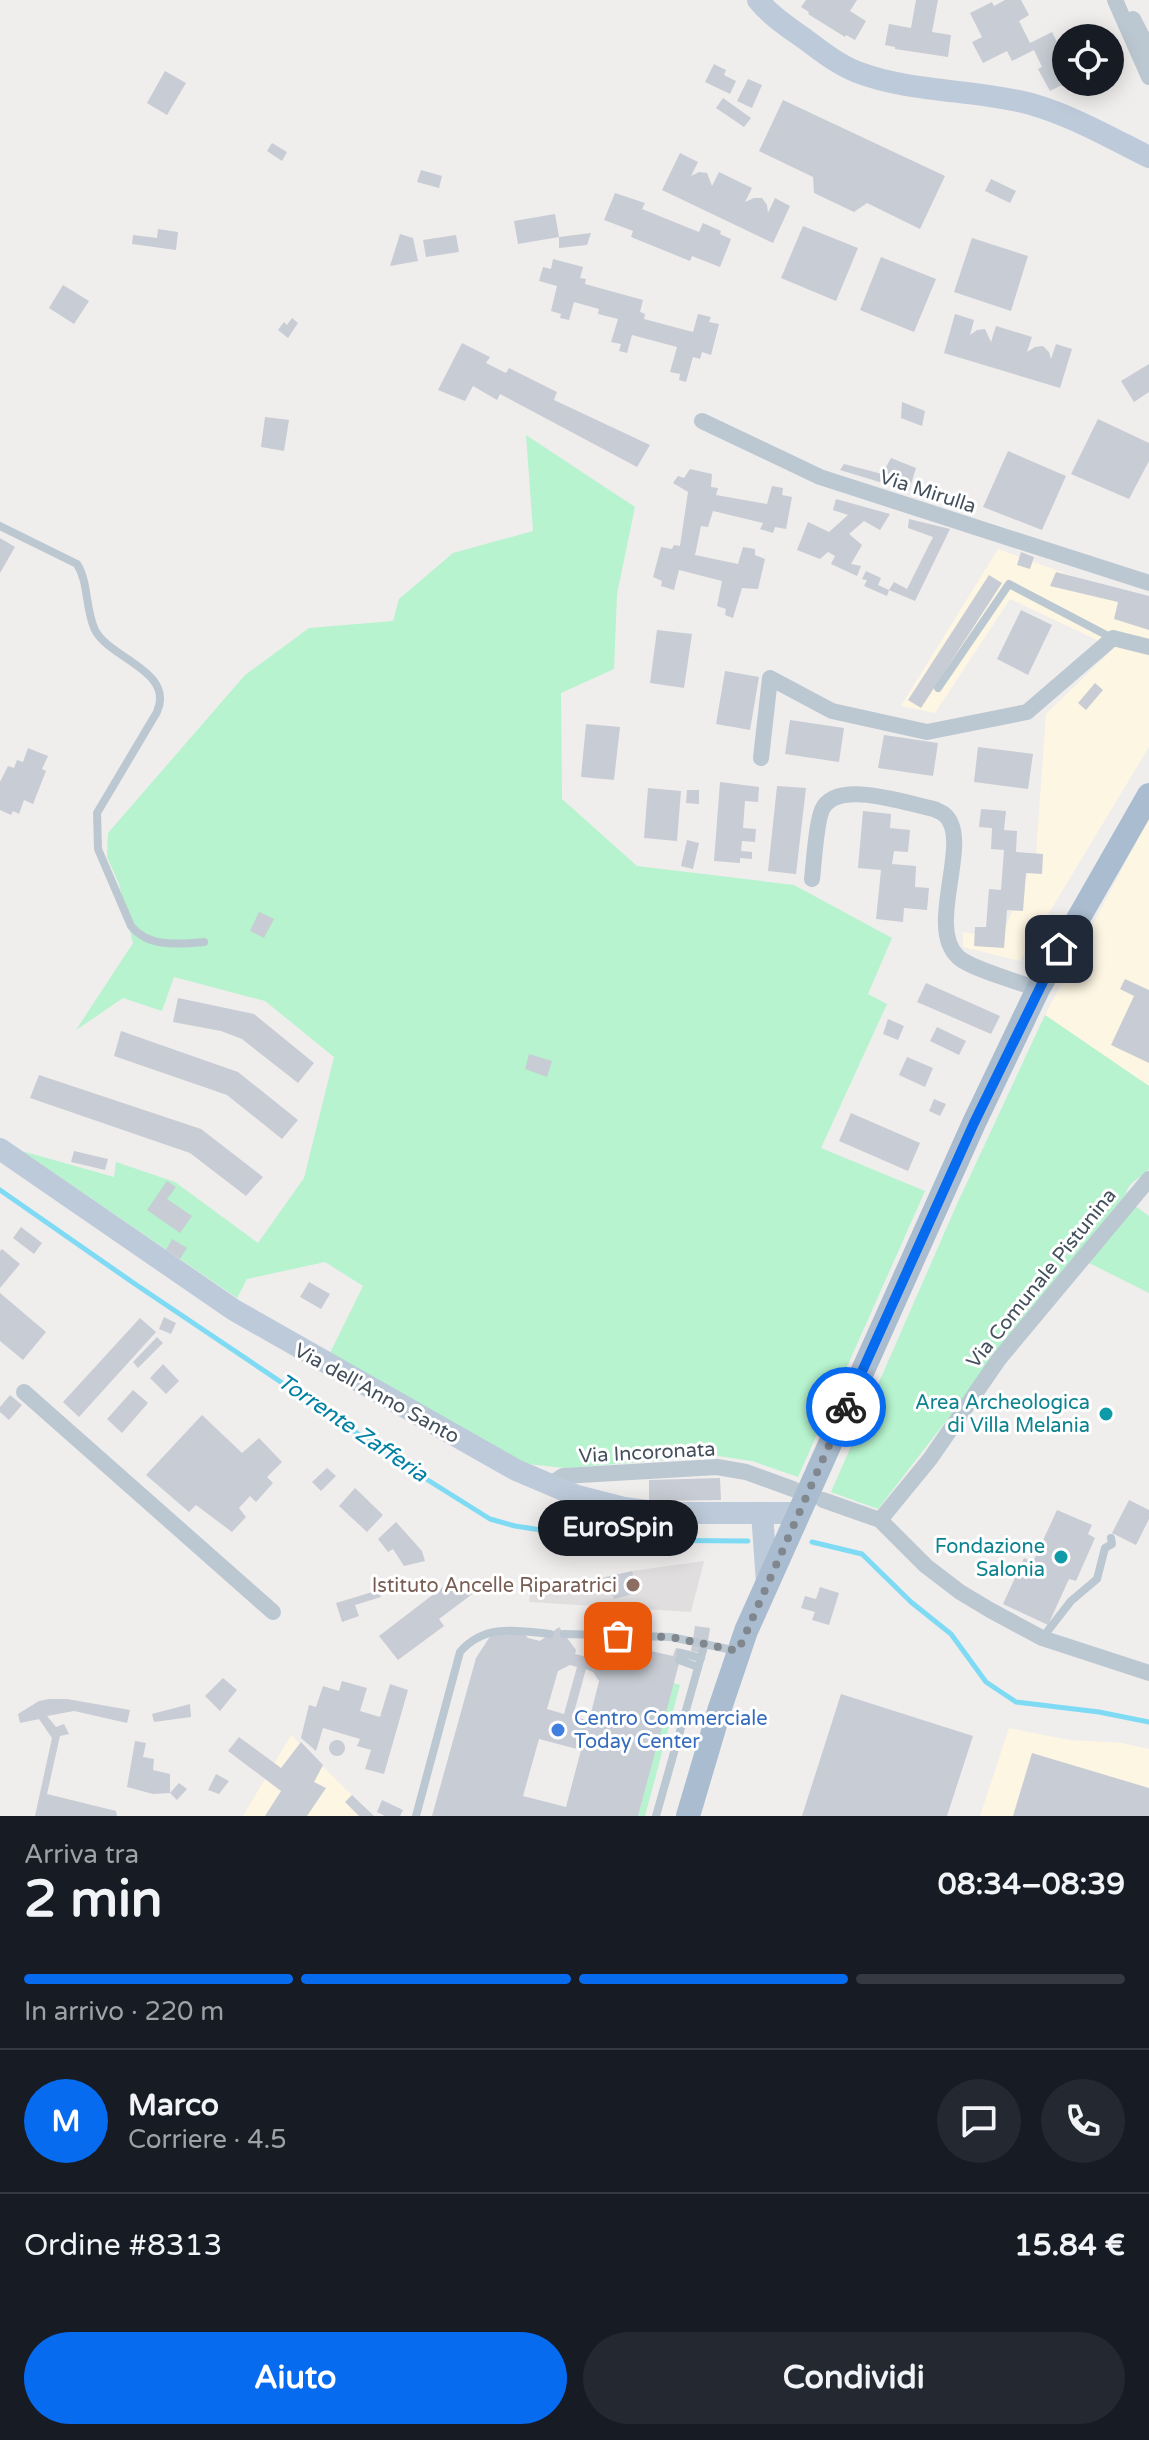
<!DOCTYPE html>
<html lang="it">
<head>
<meta charset="utf-8">
<style>
	body { margin:0; font-family:"Varela Round",sans-serif; background:#242831; color:#f1f3f6; height:100vh; display:flex; flex-direction:column; font-size:30px; white-space:nowrap }
	* { box-sizing:border-box; margin:0 }
	p { font-size:26px; color:#9ea1a6 }
	.icon { flex:none; width:44px; height:44px; fill:none; stroke:currentColor; stroke-width:2; stroke-linecap:round; stroke-linejoin:round }
	.map { position:relative; height:1816px; overflow:hidden }
	.details { display:flex; flex-direction:column; background:#171b24; flex:1 }
	.details>* { flex:none }
	.controls { position:absolute; left:1052px; top:24px; display:grid; gap:16px }
	.controls a { display:grid; place-items:center; width:72px; height:72px; border-radius:50%; background:#171b24; box-shadow:0 4px 20px #0003; font-size:40px }
	.pin { position:absolute; display:grid; place-items:center; width:68px; height:68px; color:#fff; margin:-34px; border-radius:16px; box-shadow:0 4px 12px #0006 }
	.courier { position:absolute; display:grid; place-items:center; width:80px; height:80px; margin:-40px; border:6px solid #076bf0; border-radius:50%; background:#fff; color:#222; box-shadow:0 2px 10px #0007 }
	.bubble { position:absolute; height:56px; border-radius:28px; background:#171b24; box-shadow:0 4px 20px #0003; font-size:26px; font-weight:700; line-height:56px; text-align:center }
	.summary em { font-style:normal; font-weight:700 }
	.summary div { display:flex; flex-direction:column-reverse }
	.summary { display:flex; align-items:center; justify-content:space-between; height:136px; padding:0 24px }
	h1 { font-size:52px; font-weight:700; line-height:60px }
	.bar { display:grid; grid-template-columns:repeat(4,1fr); gap:12px 8px; align-content:center; height:96px; padding:0 24px }
	.bar i { height:10px; border-radius:6px; background:#363941 }
	.bar .current { background:#076bf0 }
	.bar p { grid-column:span 4 }
	.line { display:flex; align-items:center; gap:20px; padding:0 24px; border-top:2px solid #363941 }
	.line div { flex:1 }
	.round { display:grid; place-items:center; flex:none; width:84px; height:84px; border-radius:42px; background:#242831 }
	.primary-button { display:flex; gap:16px; margin-top:auto; padding:16px 24px }
	.primary-button a { flex:1; height:92px; border-radius:48px; background:#076bf0; color:#fff; font-size:32px; font-weight:700; line-height:92px; text-align:center }
	.primary-button a+a { background:#242831; color:#f1f3f6 }
	.map>svg:first-child { display:block }
	.commercial { fill:#fdf6e3 }
	.education { fill:#e1dedf }
	.green { fill:#b6f3ce }
	.lines { fill:none; stroke-linecap:round; stroke-linejoin:round }
	.stream { stroke:#7fdbf4; stroke-width:5 }
	.building { fill:#c8ccd4; fill-rule:evenodd }
	.lane { stroke:#bcc8d1; stroke-width:8 }
	.street { stroke:#bcc8d1; stroke-width:16 }
	.secondary { stroke:#bdcad9; stroke-width:22 }
	.primary { stroke:#aabccf; stroke-width:24 }
	.done { stroke:#80878f; stroke-width:8; stroke-dasharray:0 14.4 }
	.route { stroke:#076bf0; stroke-width:10 }
	.culture-dot { fill:#0f9aa8; stroke:#fff; stroke-width:3 }
	.education-dot { fill:#8d6e63; stroke:#fff; stroke-width:3 }
	.shop-dot { fill:#3f7fe0; stroke:#fff; stroke-width:3 }
	.labels { text-anchor:middle; stroke-width:6; stroke-linejoin:round; paint-order:stroke }
	.street-label { font-size:20px; fill:#44505c; stroke:#fff }
	.culture-label { font-size:20px; fill:#0d838f; stroke:#fff; text-anchor:end }
	.education-label { font-size:20px; fill:#785e54; stroke:#fff; text-anchor:end }
	.shop-label { font-size:20px; fill:#366cbe; stroke:#fff; text-anchor:start }
	.water-label { font-size:22px; font-style:italic; fill:#0280a3; stroke:#fff }
</style>
</head>
<body>
<div class="map">
<svg width="1149" height="1816" viewBox="0 0 1149 1816">
	<rect width="100%" height="100%" fill="#f0eded"/>
	<!-- commercial -->
	<g class="commercial">
		<polygon points="998,549 1149,604 1149,747 1020,961 963,947 963,932 1001,938 1036,854 1046,714 1114,648 1010,599 935,713 901,706"/>
		<polygon points="1149,818 1149,1086 1045,1015"/>
		<polygon points="1009,1728 1069,1740 1122,1743 1149,1749 1149,1816 980,1816"/>
		<polygon points="291,1735 373,1816 243,1816"/>
	</g>
	<!-- education -->
	<polygon class="education" points="704,1561 691,1612 529,1602 530,1593 632,1571"/>
	<!-- green -->
	<g class="green">
		<polygon points="526,435 635,507 617,594 614,669 561,693 562,799 637,866 794,885 892,938 868,994 887,1004 821,1148 925,1191 798,1477 752,1461 718,1456 565,1468 527,1464 329,1355 363,1286 325,1262 247,1279 237,1298 22,1151 114,1177 116,1162 175,1182 258,1243 304,1178 334,1057 265,1001 174,977 162,1011 123,998 76,1030 133,943 119,884 107,857 108,833 245,675 309,628 393,621 399,599 453,553 533,531"/>
		<path d="M 1045,1015 L 1149,1086 L 1149,1169 C 1141,1178 1128,1182 1126,1194 L 1033,1308 L 878,1509 L 831,1492 L 957,1204 Z"/>
		<polygon points="1135,1206 1149,1216 1149,1293 1087,1262"/>
		<polygon points="673,1683 680,1685 645,1816 638,1816"/>
	</g>
	<g class="lines">
		<!-- stream -->
		<g class="stream">
			<polyline points="0,1190 135,1284 415,1472 490,1519 515,1526 608,1540 748,1541"/>
			<polyline points="812,1542 862,1554 911,1602 951,1634 986,1682 1016,1702 1099,1712 1149,1722"/>
		</g>
	</g>
	<!-- building -->
	<g class="building">
		<polygon points="806,0 857,0 850,11 866,21 855,40 846,35 845,37 808,14 809,12 801,7"/>
		<polygon points="916,0 938,0 932,32 951,35 948,57 895,49 895,47 885,45 889,24 911,28"/>
		<polygon points="1005,0 1021,0 1029,15 1019,21 1030,43 1052,32 1057,42 1087,28 1092,38 1066,38 1066,83 1050,91 1038,69 1042,67 1034,50 1012,61 1007,51 983,63 972,42 982,37 970,13 992,2 994,6"/>
		<polygon points="714,64 726,70 724,75 736,81 730,94 705,82"/>
		<polygon points="165,71 186,83 167,115 147,103"/>
		<polygon points="748,79 762,85 752,108 737,101"/>
		<polygon points="723,98 751,118 744,127 716,108"/>
		<polygon points="783,100 945,176 920,229 867,203 854,212 814,193 813,177 759,151"/>
		<polygon points="272,143 287,152 282,161 267,151"/>
		<polygon points="680,153 698,162 691,176 699,172 707,173 712,186 719,172 752,188 745,202 754,198 762,198 767,205 768,213 775,198 790,206 773,243 662,190"/>
		<polygon points="421,170 442,176 439,188 417,182"/>
		<polygon points="991,179 1016,191 1010,203 985,191"/>
		<polygon points="615,193 645,203 642,209 699,232 703,223 721,231 720,234 731,239 720,267 692,256 690,261 631,237 633,231 604,220"/>
		<polygon points="555,214 559,237 591,233 587,245 559,248 559,237 518,244 514,221"/>
		<polygon points="803,226 858,248 836,301 781,278"/>
		<polygon points="158,229 178,232 176,250 132,244 133,235 157,238"/>
		<polygon points="400,234 413,238 418,261 390,266"/>
		<polygon points="456,235 459,252 426,257 423,240"/>
		<polygon points="972,238 1028,256 1011,311 954,292"/>
		<polygon points="881,257 936,279 914,332 860,310"/>
		<polygon points="553,259 583,267 580,278 586,279 585,284 643,300 640,312 645,314 644,319 693,332 698,314 711,317 709,322 719,324 711,355 702,352 700,359 693,357 686,382 679,380 680,374 670,372 677,347 632,335 627,353 619,351 621,344 611,342 618,319 598,314 599,309 574,302 569,320 560,318 561,314 551,311 557,286 539,281 543,267 551,269"/>
		<polygon points="63,285 89,301 74,324 49,308"/>
		<polygon points="955,314 974,320 970,335 977,330 985,329 991,342 996,326 1032,337 1027,352 1035,347 1043,346 1049,352 1051,359 1056,344 1072,349 1060,388 944,353"/>
		<polygon points="292,318 298,323 288,338 278,330 284,322 287,325"/>
		<polygon points="462,343 490,357 486,363 506,373 509,368 557,392 554,400 650,445 637,467 500,394 497,400 473,386 465,401 438,390"/>
		<polygon points="1149,364 1149,392 1134,402 1121,381"/>
		<polygon points="902,402 925,411 922,426 901,418"/>
		<polygon points="265,417 289,420 284,451 261,447"/>
		<polygon points="1098,419 1149,443 1149,461 1129,499 1071,474"/>
		<polygon points="1008,451 1066,476 1042,530 983,507"/>
		<polygon points="891,458 916,468 909,491 840,470 844,464 882,474"/>
		<polygon points="690,469 712,474 711,487 718,488 716,495 767,504 772,486 783,488 782,495 792,497 786,529 775,527 773,533 760,529 763,523 713,511 708,527 701,526 695,555 738,564 743,547 755,549 755,555 765,559 758,589 742,588 733,618 725,615 726,609 717,606 722,581 679,570 674,590 661,586 662,581 653,577 661,547 672,549 674,545 680,546 688,492 673,483 678,476 684,478"/>
		<polygon points="836,499 890,514 880,530 864,521 849,534 862,545 851,564 861,566 857,576 831,564 835,556 828,552 820,559 797,550 808,522 829,532 848,515 833,510"/>
		<polygon points="909,519 950,529 915,601 889,590 894,582 907,589 933,537 908,528"/>
		<polygon points="0,538 15,547 0,573"/>
		<polygon points="1021,552 1034,557 1030,569 1017,565"/>
		<polygon points="866,571 881,578 878,585 889,590 887,596 864,586 867,580 862,579"/>
		<polygon points="1056,572 1149,596 1149,630 1114,619 1118,602 1050,586"/>
		<polygon points="989,575 1002,583 921,708 908,700"/>
		<polygon points="1021,610 1052,625 1028,675 997,659"/>
		<polygon points="657,630 692,634 684,688 650,683"/>
		<polygon points="725,671 759,677 750,730 716,724"/>
		<polygon points="1095,683 1103,690 1086,710 1078,703"/>
		<polygon points="790,720 844,728 839,762 785,754"/>
		<polygon points="586,724 620,727 614,780 581,777"/>
		<polygon points="884,735 938,743 933,776 878,768"/>
		<polygon points="978,747 1033,754 1028,789 974,782"/>
		<polygon points="28,748 48,756 42,769 46,771 33,804 24,800 19,814 13,811 11,815 0,810 0,782 8,766 14,768 17,760 23,762"/>
		<polygon points="720,782 759,787 758,802 745,801 743,828 756,829 755,842 742,841 741,851 752,852 752,859 740,858 740,863 714,861"/>
		<polygon points="777,786 806,788 796,874 768,871"/>
		<polygon points="648,788 681,791 677,841 644,838"/>
		<polygon points="687,790 699,790 699,804 686,803"/>
		<polygon points="981,809 1006,811 1004,830 1017,831 1016,852 1043,854 1042,874 1026,873 1023,911 1007,910 1004,948 974,946 975,927 986,927 989,889 1001,890 1004,850 991,849 992,828 979,827"/>
		<polygon points="863,811 891,814 890,828 910,830 908,852 894,851 892,864 916,866 915,887 929,888 927,910 904,908 903,922 876,919 881,870 858,868"/>
		<polygon points="687,840 699,843 693,869 681,866"/>
		<polygon points="259,912 274,919 264,938 250,931"/>
		<polygon points="1125,979 1149,990 1149,1063 1111,1045 1134,996 1120,989"/>
		<polygon points="926,983 1000,1016 991,1034 917,1002"/>
		<polygon points="178,998 254,1014 314,1063 298,1083 242,1039 221,1031 173,1022"/>
		<polygon points="888,1019 904,1026 898,1040 883,1034"/>
		<polygon points="937,1027 966,1041 959,1055 930,1041"/>
		<polygon points="121,1031 238,1072 298,1120 282,1139 227,1095 114,1056"/>
		<polygon points="529,1054 552,1061 547,1077 525,1069"/>
		<polygon points="907,1057 933,1068 925,1087 899,1075"/>
		<polygon points="39,1075 201,1129 263,1177 246,1196 190,1153 30,1098"/>
		<polygon points="934,1099 946,1104 940,1116 929,1111"/>
		<polygon points="851,1113 920,1143 908,1171 839,1141"/>
		<polygon points="74,1151 108,1159 105,1170 71,1162"/>
		<polygon points="167,1181 176,1187 167,1199 192,1216 180,1233 147,1210"/>
		<polygon points="21,1227 42,1243 34,1254 13,1238"/>
		<polygon points="172,1239 187,1248 180,1259 166,1250"/>
		<polygon points="2,1249 20,1264 0,1288 0,1251"/>
		<polygon points="309,1282 330,1294 321,1309 300,1297"/>
		<polygon points="0,1293 46,1332 23,1360 0,1341"/>
		<polygon points="164,1317 176,1323 171,1334 159,1329"/>
		<polygon points="140,1318 156,1332 79,1417 63,1402"/>
		<polygon points="157,1337 163,1343 138,1368 133,1362"/>
		<polygon points="163,1364 179,1381 166,1394 150,1378"/>
		<polygon points="133,1390 148,1403 122,1433 107,1419"/>
		<polygon points="10,1395 22,1405 9,1420 0,1412 0,1407"/>
		<polygon points="202,1415 242,1453 259,1438 282,1462 267,1477 273,1483 256,1502 250,1496 239,1508 246,1517 232,1532 196,1505 189,1512 146,1475"/>
		<polygon points="327,1468 336,1476 321,1491 312,1482"/>
		<polygon points="720,1478 721,1500 649,1501 649,1480"/>
		<polygon points="355,1488 383,1515 367,1532 339,1506"/>
		<polygon points="1129,1500 1149,1510 1149,1519 1136,1545 1112,1533"/>
		<polygon points="1057,1510 1092,1525 1088,1534 1095,1538 1076,1581 1069,1579 1048,1625 1003,1604 1024,1558 1033,1562"/>
		<polygon points="396,1522 422,1551 425,1561 404,1566 393,1549 388,1552 378,1539"/>
		<polygon points="632,1571 637,1593 614,1599 610,1585 589,1590 587,1582"/>
		<polygon points="443,1587 475,1592 439,1619 444,1626 398,1660 379,1636"/>
		<polygon points="820,1587 839,1593 829,1625 812,1620 815,1612 801,1608 805,1596 816,1599"/>
		<polygon points="379,1590 381,1597 355,1605 359,1616 342,1622 336,1603"/>
		<polygon points="695,1626 710,1628 706,1654 691,1651"/>
		<path d="M 559,1627 L 576,1650 L 575,1654 L 591,1658 L 615,1643 L 673,1656 L 676,1648 L 683,1649 L 638,1816 L 432,1816 L 476,1658 L 489,1638 L 502,1630 L 521,1630 L 528,1638 L 540,1641 ZM 570,1665 L 577,1667 L 564,1714 L 547,1709 L 558,1671 ZM 586,1669 L 593,1672 L 599,1681 L 589,1721 L 573,1716 ZM 539,1739 L 581,1750 L 566,1807 L 523,1796 Z"/>
		<polygon points="223,1678 237,1690 220,1711 205,1696"/>
		<polygon points="342,1681 367,1688 360,1711 380,1717 390,1684 408,1690 384,1774 365,1769 371,1750 357,1746 360,1739 323,1728 316,1751 301,1738 309,1705 316,1707 323,1686 339,1691"/>
		<polygon points="841,1694 973,1736 947,1816 802,1816"/>
		<polygon points="49,1699 67,1699 130,1710 127,1723 74,1711 47,1716 56,1727 64,1724 69,1734 60,1736 47,1794 116,1811 117,1816 35,1816 52,1738 39,1719 20,1723 18,1714 39,1701"/>
		<polygon points="190,1704 191,1717 154,1722 152,1714"/>
		<polygon points="239,1737 281,1768 301,1742 323,1765 314,1782 326,1788 307,1816 265,1816 281,1791 228,1751"/>
		<circle cx="337" cy="1748" r="8"/>
		<polygon points="135,1741 146,1743 143,1757 154,1759 153,1770 170,1774 170,1793 179,1783 187,1789 177,1800 170,1793 153,1794 127,1787"/>
		<polygon points="1032,1753 1149,1788 1149,1816 1013,1816"/>
		<polygon points="216,1774 229,1781 219,1794 208,1790"/>
		<polygon points="352,1795 374,1816 359,1816 345,1802"/>
		<polygon points="382,1800 403,1810 400,1816 385,1816 377,1812"/>
	</g>
	<g class="lines">
		<!-- lane -->
		<g class="lane">
			<path d="M 0,526 L 77,564 C 89,583 85,609 95,630 C 110,659 175,671 157,712 L 97,813 L 98,849 L 131,926 C 149,948 178,944 204,942"/>
			<polyline points="938,688 1009,584 1112,638"/>
			<polyline points="564,1634 671,1637 737,1651"/>
			<polyline points="1043,1637 1071,1601 1097,1579 1105,1548 1112,1544 1111,1538"/>
			<polyline points="681,1653 701,1658"/>
			<polyline points="679,1660 698,1667"/>
			<path d="M 416,1816 L 460,1652 C 484,1624 517,1630 550,1634"/>
			<polyline points="656,1816 705,1643"/>
		</g>
		<!-- street -->
		<g class="street">
			<polyline points="1115,0 1149,77"/>
			<polyline points="1133,19 1149,50"/>
			<polyline points="702,421 820,477 1149,583"/>
			<polyline points="761,758 770,678 832,711 927,732 1027,712 1113,638 1149,647"/>
			<path d="M 812,879 C 814,862 816,823 822,810 C 836,778 908,804 934,809 C 938,811 942,812 945,815 C 973,840 925,927 958,957 C 971,969 1019,982 1038,989"/>
			<polyline points="24,1392 273,1612"/>
			<polyline points="549,1485 563,1476 717,1467 746,1472 793,1489"/>
			<polyline points="823,1500 880,1520 926,1566 960,1592 990,1610 1042,1638 1149,1673"/>
			<polyline points="880,1520 930,1459 999,1359 1149,1179"/>
		</g>
		<!-- secondary -->
		<g class="secondary">
			<path d="M 758,0 C 771,16 788,27 805,39 C 821,51 837,64 857,72 C 912,93 975,89 1031,104 C 1073,116 1111,138 1149,157"/>
			<polyline points="0,1149 234,1310 516,1470 577,1496 624,1508 663,1513 798,1513"/>
			<polyline points="762,1513 767,1582"/>
		</g>
		<!-- primary -->
		<polyline class="primary" points="688,1816 720,1708 746,1631 974,1123 1038,989 1149,795"/>
	</g>
	<g class="lines">
		<!-- done -->
		<polyline class="done" points="618,1636 671,1637 738,1651 846,1407"/>
		<!-- route -->
		<polyline class="route" points="846,1407 974,1123 1059,949"/>
	</g>
	<!-- markers -->
	<g class="culture-dot">
		<circle cx="1106" cy="1414" r="8"/>
		<circle cx="1061" cy="1557" r="8"/>
	</g>
	<circle class="education-dot" cx="633" cy="1585" r="8"/>
	<circle class="shop-dot" cx="558" cy="1730" r="8"/>
	<g class="labels">
		<!-- street labels -->
		<g class="street-label">
			<text transform="translate(928 491) rotate(18)" y="7">Via Mirulla</text>
			<text transform="translate(1041 1278) rotate(-51)" y="7">Via Comunale Pistunina</text>
			<text transform="translate(377 1393) rotate(29)" y="7">Via dell'Anno Santo</text>
			<text transform="translate(647 1452) rotate(-3)" y="7">Via Incoronata</text>
		</g>
		<!-- culture labels -->
		<g class="culture-label">
			<text x="1090" y="1409">Area Archeologica<tspan x="1090" dy="23">di Villa Melania</tspan></text>
			<text x="1045" y="1553">Fondazione<tspan x="1045" dy="23">Salonia</tspan></text>
		</g>
		<!-- education labels -->
		<g class="education-label">
			<text x="617" y="1592">Istituto Ancelle Riparatrici</text>
		</g>
		<!-- shop labels -->
		<g class="shop-label">
			<text x="574" y="1725">Centro Commerciale<tspan x="574" dy="23">Today Center</tspan></text>
		</g>
		<!-- water labels -->
		<g class="water-label">
			<text transform="translate(353 1427) rotate(34)" y="8">Torrente Zafferia</text>
		</g>
	</g>
</svg>
<div class="controls">
<a><svg class="icon" aria-label="locate" viewBox="0 0 24 24"><circle cx="12" cy="12" r="6"/><path d="M12 2v4M12 18v4M2 12h4M18 12h4"/></svg></a>
</div>
<div class="pin" style="left:618px;top:1636px;background:#ea580c"><svg class="icon" aria-label="bag" viewBox="0 0 24 24"><path d="M5 8h14l-1 12H6zM9 8a3 3 0 0 1 6 0"/></svg></div>
<div class="pin" style="left:1059px;top:949px;background:#1f2937"><svg class="icon" aria-label="home" viewBox="0 0 24 24"><path d="M3 11l9-7 9 7M6 9v11h12V9"/></svg></div>
<div class="courier" style="left:846px;top:1407px"><svg class="icon" aria-label="bike" viewBox="0 0 24 24"><circle cx="6" cy="16" r="4"/><circle cx="18" cy="16" r="4"/><path d="M6 16l4-8h5l3 8M10 8l3 8H6M13 5h3"/></svg></div>
<div class="bubble" style="left:538px;top:1500px;width:160px">EuroSpin</div>
</div>
<section class="details">
<div class="summary"><div><h1>2 min</h1><p>Arriva tra</p></div><em>08:34–08:39</em></div>
<div class="bar"><i class="current"></i><i class="current"></i><i class="current"></i><i></i><p>In arrivo · 220 m</p></div>
<div class="line" style="height:144px"><b class="round" style="background:#076bf0;color:#fff">M</b><div><b>Marco</b><p>Corriere · 4.5</p></div><a class="round"><svg class="icon" aria-label="chat" viewBox="0 0 24 24"><path d="M4 5h16v11H9l-5 4z"/></svg></a><a class="round"><svg class="icon" aria-label="phone" viewBox="0 0 24 24"><path d="M5 4h4l2 5-3 2q2 4 5 5l2-3 5 2v4C11 20 4 13 5 4z"/></svg></a></div>
<div class="line" style="height:104px"><div>Ordine #8313</div><b>15.84 €</b></div>
<div class="primary-button"><a>Aiuto</a><a>Condividi</a></div>
</section>
</body>
</html>
